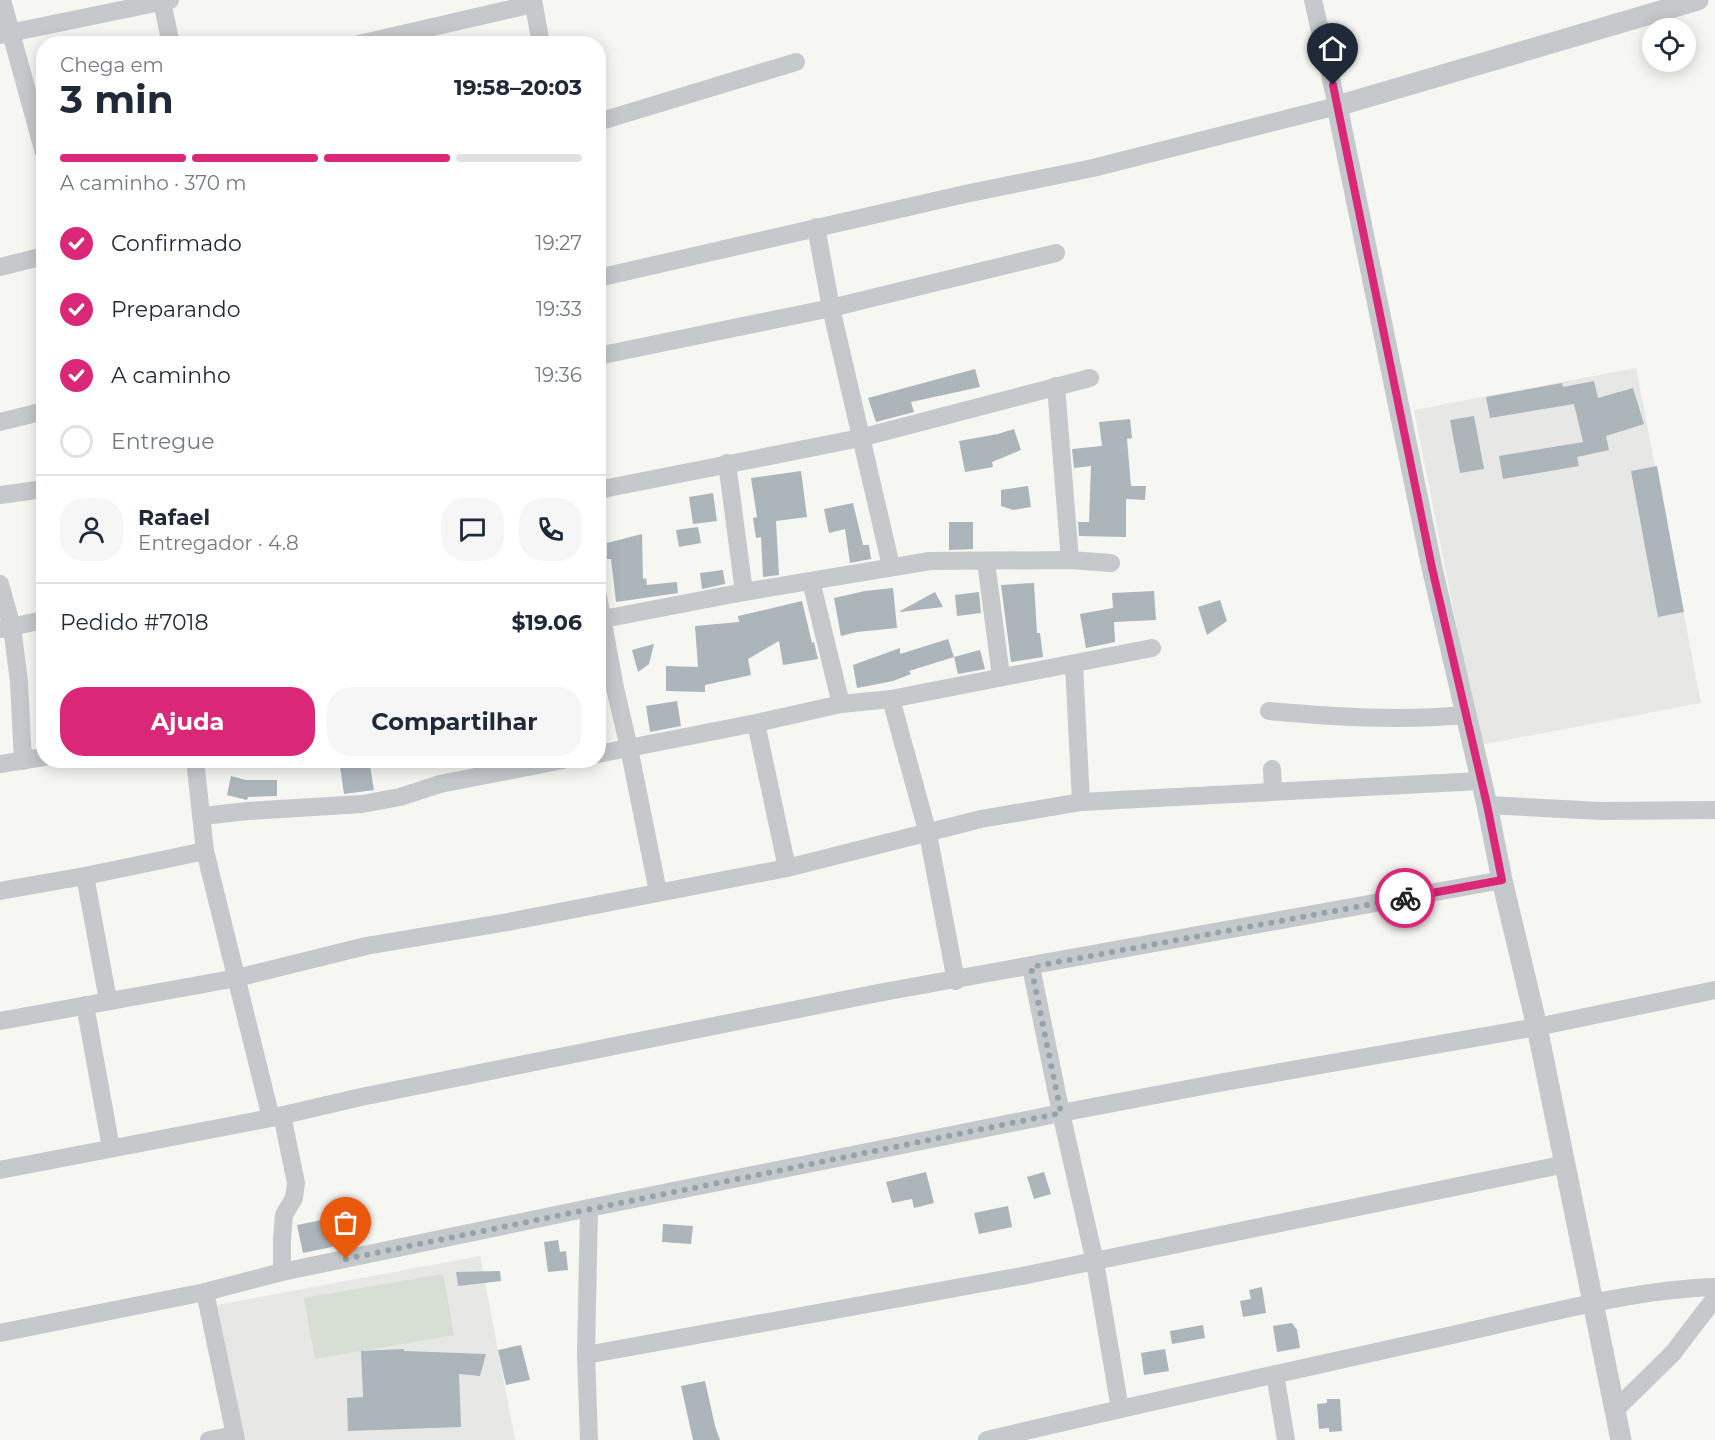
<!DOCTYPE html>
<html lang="pt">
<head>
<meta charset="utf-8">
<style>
	body { margin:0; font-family:Montserrat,sans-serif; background:#f6f6f7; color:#1f2937; height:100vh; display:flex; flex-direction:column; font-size:22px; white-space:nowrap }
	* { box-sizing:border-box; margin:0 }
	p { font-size:20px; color:#747a83 }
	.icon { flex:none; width:33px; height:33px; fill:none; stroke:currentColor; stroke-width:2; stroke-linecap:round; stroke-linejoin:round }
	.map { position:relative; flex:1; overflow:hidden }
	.panel { position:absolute; left:36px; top:36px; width:570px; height:732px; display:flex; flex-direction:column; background:#fff; border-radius:24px; box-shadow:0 3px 15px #0003 }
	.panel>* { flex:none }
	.buttons { position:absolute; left:1642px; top:18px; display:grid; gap:12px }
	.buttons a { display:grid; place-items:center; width:54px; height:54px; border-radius:50%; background:#fff; box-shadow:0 3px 15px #0003; font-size:30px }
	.pin { position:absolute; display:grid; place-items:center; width:51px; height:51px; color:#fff; margin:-62px -26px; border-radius:50% 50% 50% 0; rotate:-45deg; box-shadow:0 0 6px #0007 }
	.pin .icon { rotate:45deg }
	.courier { position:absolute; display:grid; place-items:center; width:60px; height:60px; margin:-30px; border:4px solid #db2777; border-radius:50%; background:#fff; color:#222; box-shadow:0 2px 8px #0007 }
	.summary em { font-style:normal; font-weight:700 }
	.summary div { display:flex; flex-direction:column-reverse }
	.summary { display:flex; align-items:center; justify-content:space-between; height:102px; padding:0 24px }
	h1 { font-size:39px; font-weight:700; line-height:45px }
	.bar { display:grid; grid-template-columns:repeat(4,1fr); gap:9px 6px; align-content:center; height:72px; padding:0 24px }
	.bar i { height:8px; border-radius:4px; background:#e0e1e3 }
	.bar .current { background:#db2777 }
	.bar p { grid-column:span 4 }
	.line { display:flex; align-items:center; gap:15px; padding:0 24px; border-top:2px solid #e0e1e3 }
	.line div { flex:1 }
	.round { display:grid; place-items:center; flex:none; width:63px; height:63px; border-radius:24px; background:#f6f6f7 }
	ol { padding:0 24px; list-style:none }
	li { display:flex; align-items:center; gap:18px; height:66px }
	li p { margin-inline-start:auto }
	li .icon { padding:6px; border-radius:50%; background:#db2777; color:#fff; stroke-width:4 }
	li:last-child { color:#747a83 }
	li i { width:33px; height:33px; border:3px solid #e0e1e3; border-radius:50% }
	.cta { display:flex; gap:12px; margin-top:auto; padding:12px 24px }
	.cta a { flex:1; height:69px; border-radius:24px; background:#db2777; color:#fff; font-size:24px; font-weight:700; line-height:69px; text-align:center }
	.cta a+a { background:#f6f6f7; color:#1f2937 }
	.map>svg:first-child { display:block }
	.built { fill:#e7e8e6 }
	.green { fill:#d7ded3 }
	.building { fill:#acb5ba }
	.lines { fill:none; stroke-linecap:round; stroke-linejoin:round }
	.minor { stroke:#c5c9cc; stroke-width:18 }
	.tertiary { stroke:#c5c9cc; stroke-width:21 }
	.done { stroke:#96a3ab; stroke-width:6; stroke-dasharray:0 10.8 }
	.route { stroke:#db2777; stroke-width:8 }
</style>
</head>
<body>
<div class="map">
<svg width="1715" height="1440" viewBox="0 0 1715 1440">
	<rect width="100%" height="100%" fill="#f6f6f2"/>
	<!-- built -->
	<g class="built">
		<polygon points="1636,368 1701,703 1480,745 1414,410"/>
		<polygon points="480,1256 515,1440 242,1440 217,1305"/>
	</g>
	<!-- green -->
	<polygon class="green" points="443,1274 454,1335 315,1359 304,1298"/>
	<!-- building -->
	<g class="building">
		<polygon points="975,369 980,387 911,402 914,412 876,422 868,398"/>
		<polygon points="1594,381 1598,398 1633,388 1644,424 1606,436 1609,450 1577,457 1579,466 1503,479 1499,456 1583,442 1574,404 1490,418 1486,397 1562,383 1563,387"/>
		<polygon points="1474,416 1484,469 1460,473 1450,420"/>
		<polygon points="1130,419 1132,438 1127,439 1131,486 1146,486 1145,500 1126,499 1126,537 1079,536 1078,522 1089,522 1091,466 1074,468 1072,449 1102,446 1099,422"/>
		<polygon points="1014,429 1021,450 992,462 993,467 965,472 959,441 998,434"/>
		<polygon points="1657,466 1684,612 1658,617 1631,471"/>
		<polygon points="801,471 807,517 776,521 779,575 763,577 761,537 756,538 753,518 757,517 751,478"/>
		<polygon points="1028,486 1031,507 1013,510 1001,506 1001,490"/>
		<polygon points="713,493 717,521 693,524 689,497"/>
		<polygon points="853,503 863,545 869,545 871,559 850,563 845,529 829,533 824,509"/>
		<polygon points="949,522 973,522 973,549 949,550"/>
		<polygon points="698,527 701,543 679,547 676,530"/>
		<polygon points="642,534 643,579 646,578 647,585 677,582 678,593 616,602 611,559 607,559 607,543"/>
		<polygon points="723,570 725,584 702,589 700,573"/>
		<polygon points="1034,583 1037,633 1040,633 1043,657 1011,662 1001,585"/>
		<polygon points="893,588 897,628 857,632 841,636 834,598 865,591"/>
		<polygon points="1154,591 1156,620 1114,622 1115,642 1086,648 1080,614 1113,608 1112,593"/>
		<polygon points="935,592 943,607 900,612 900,611"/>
		<polygon points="979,592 981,613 957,616 955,595"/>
		<polygon points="1220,600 1227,621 1207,635 1198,607"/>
		<polygon points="802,601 812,643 814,642 818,659 783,665 779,641 748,659 751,675 705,685 705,692 666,691 666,666 698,667 695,626 739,622 738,616"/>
		<polygon points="948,639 954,657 909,671 911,674 893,681 857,688 853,665 900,648 900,654"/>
		<polygon points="654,644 649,664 638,672 632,650"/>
		<polygon points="980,650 985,669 958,674 954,657"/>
		<polygon points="677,701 681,726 650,732 646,706"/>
		<polygon points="339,760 369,760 374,790 344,794"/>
		<polygon points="231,776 246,780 277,780 277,796 248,797 247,800 227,795"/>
		<polygon points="926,1172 934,1203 914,1208 912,1199 892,1203 886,1182"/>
		<polygon points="1044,1172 1051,1194 1034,1199 1027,1177"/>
		<polygon points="1008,1206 1012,1227 979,1234 974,1213"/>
		<polygon points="360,1212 365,1240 303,1253 297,1225"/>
		<polygon points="663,1224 693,1226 691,1244 662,1242"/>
		<polygon points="558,1240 560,1252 566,1251 568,1270 548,1272 544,1242"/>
		<polygon points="500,1271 501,1281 458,1286 456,1272"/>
		<polygon points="1262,1287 1266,1313 1243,1317 1240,1301 1251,1299 1249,1290"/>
		<polygon points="1292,1323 1297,1330 1300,1348 1277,1352 1273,1326"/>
		<polygon points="1203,1325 1205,1338 1172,1344 1170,1331"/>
		<polygon points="521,1345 530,1380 506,1385 498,1350"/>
		<polygon points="404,1349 404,1351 486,1354 480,1376 459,1374 461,1427 348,1431 347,1398 363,1397 361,1351"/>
		<polygon points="1165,1349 1169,1371 1144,1375 1141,1353"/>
		<polygon points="705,1381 715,1426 720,1440 693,1440 681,1386"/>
		<polygon points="1327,1399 1340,1399 1342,1431 1329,1432 1329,1428 1319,1429 1317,1404 1327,1403"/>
	</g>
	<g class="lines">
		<!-- minor -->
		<g class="minor">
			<polyline points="2,0 44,153"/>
			<polyline points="533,0 541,44"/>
			<polyline points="162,2 171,44"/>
			<polyline points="0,35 170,0"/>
			<polyline points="359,44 533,4"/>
			<polyline points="598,122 796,62"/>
			<polyline points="816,227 831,308 891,566"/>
			<polyline points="0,267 44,256"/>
			<polyline points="598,278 965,194 1093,168 1337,106 1313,0"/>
			<polyline points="598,356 831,308 1056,253"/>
			<polyline points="1056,386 1070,560"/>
			<polyline points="0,422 44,411"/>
			<polyline points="727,463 744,592"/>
			<polyline points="598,490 860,438 1090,378"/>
			<polyline points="0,495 44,489"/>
			<polyline points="986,562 1001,676"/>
			<polyline points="811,581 841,704"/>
			<polyline points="0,584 12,627 19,682 23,761"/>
			<polyline points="598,596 615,688 629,748 658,892"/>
			<polyline points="598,620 744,592 930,561 1070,560 1111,563"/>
			<polyline points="1,629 44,620"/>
			<polyline points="1074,664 1081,802"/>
			<polyline points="891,699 928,834 956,981"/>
			<path d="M 1269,711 C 1335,717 1399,721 1465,715"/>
			<polyline points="756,723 787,868"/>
			<polyline points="598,754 756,723 841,704 891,699 1152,648"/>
			<polyline points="195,760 205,851 271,1118"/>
			<polyline points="0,764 44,757"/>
			<polyline points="1272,769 1273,792"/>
			<polyline points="1487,805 1602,811 1715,810"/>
			<polyline points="203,816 248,811 362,804 400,797 440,784 563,760"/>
			<polyline points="85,876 108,1000"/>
			<polyline points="0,891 85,876 205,851"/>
			<polyline points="1031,967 1061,1113 1095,1262 1120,1409"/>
			<polyline points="85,1005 111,1148"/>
			<polyline points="0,1021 237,978 366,946 508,922 787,868 981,819 1081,802 1481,781"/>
			<polyline points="282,1115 296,1183 294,1198 284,1215 282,1239 282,1272"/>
			<polyline points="0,1170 271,1118 361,1097 878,993 1502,880"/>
			<polyline points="589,1208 586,1355 589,1440"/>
			<polyline points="205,1292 236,1440"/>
			<polyline points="0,1333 205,1292 282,1272 589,1208 1061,1113 1224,1082 1537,1027 1715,990"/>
			<polyline points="586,1355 1022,1276 1566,1164"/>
			<polyline points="1275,1374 1286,1440"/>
			<polyline points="1615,1410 1673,1353 1715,1298"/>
			<polyline points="209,1440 235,1435"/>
			<path d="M 987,1440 C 1139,1404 1291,1371 1443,1337 C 1532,1318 1624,1290 1715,1287"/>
		</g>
		<!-- tertiary -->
		<polyline class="tertiary" points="1621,1440 1537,1027 1502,880 1487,805 1432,568 1337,106 1698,0"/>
	</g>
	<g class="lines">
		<!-- done -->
		<polyline class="done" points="346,1259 1061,1113 1031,967 1405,898"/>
		<!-- route -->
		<polyline class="route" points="1333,85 1432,568 1487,805 1502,880 1405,898"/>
	</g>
</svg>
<div class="buttons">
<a><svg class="icon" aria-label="locate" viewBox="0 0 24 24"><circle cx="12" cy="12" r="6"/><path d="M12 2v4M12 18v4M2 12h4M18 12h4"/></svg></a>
</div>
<div class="pin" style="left:346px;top:1259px;background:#ea580c"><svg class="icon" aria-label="bag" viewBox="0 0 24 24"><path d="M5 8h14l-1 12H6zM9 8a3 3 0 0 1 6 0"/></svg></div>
<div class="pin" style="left:1333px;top:85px;background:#1f2937"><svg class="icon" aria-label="home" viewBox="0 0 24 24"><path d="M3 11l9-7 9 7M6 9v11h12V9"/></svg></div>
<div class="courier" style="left:1405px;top:898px"><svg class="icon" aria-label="bike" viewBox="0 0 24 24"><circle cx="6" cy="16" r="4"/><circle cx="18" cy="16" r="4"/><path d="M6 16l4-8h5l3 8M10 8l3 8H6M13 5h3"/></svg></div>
<section class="panel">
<div class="summary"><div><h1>3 min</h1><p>Chega em</p></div><em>19:58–20:03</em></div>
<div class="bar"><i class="current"></i><i class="current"></i><i class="current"></i><i></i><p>A caminho · 370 m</p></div>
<ol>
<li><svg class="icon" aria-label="check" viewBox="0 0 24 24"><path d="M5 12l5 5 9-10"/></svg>Confirmado<p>19:27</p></li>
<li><svg class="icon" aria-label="check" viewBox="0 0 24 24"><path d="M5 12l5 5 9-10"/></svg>Preparando<p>19:33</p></li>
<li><svg class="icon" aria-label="check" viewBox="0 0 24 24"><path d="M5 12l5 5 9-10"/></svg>A caminho<p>19:36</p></li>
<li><i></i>Entregue</li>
</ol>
<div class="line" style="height:108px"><a class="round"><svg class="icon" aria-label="person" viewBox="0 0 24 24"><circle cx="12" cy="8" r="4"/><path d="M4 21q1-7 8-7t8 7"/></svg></a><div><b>Rafael</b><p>Entregador · 4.8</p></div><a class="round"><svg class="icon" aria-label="chat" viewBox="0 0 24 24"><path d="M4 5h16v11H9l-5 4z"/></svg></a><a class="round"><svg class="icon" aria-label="phone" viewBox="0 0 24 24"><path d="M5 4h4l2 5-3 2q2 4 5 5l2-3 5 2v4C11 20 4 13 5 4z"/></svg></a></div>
<div class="line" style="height:78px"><div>Pedido #7018</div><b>$19.06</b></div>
<div class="cta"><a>Ajuda</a><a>Compartilhar</a></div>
</section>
</div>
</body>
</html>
